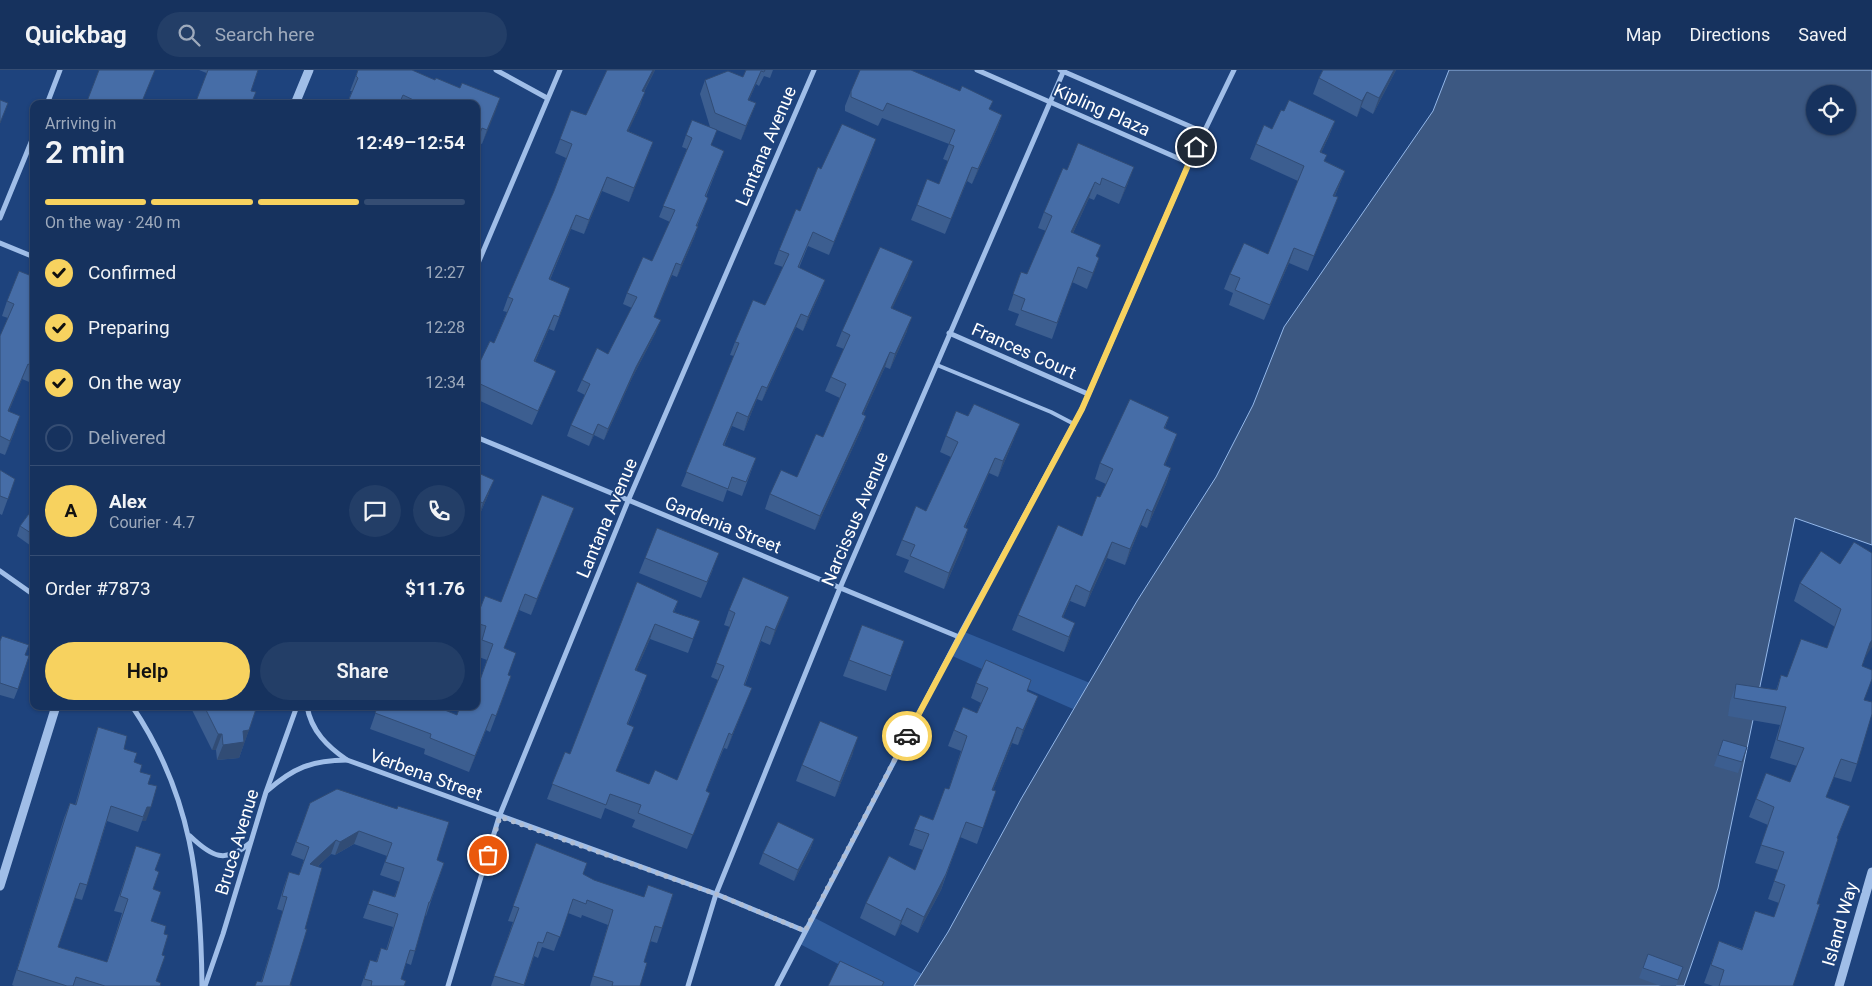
<!DOCTYPE html>
<html lang="en">
<head>
<meta charset="utf-8">
<style>
	body { margin:0; font-family:Roboto,sans-serif; background:#233e67; color:#f1f3f6; height:100vh; display:flex; flex-direction:column; font-size:19px; white-space:nowrap }
	* { box-sizing:border-box; margin:0 }
	p { font-size:16px; color:#9eaabc }
	.icon { flex:none; width:28px; height:28px; fill:none; stroke:currentColor; stroke-width:2; stroke-linecap:round; stroke-linejoin:round }
	.map { position:relative; flex:1; overflow:hidden }
	.panel { position:absolute; left:30px; top:30px; width:450px; height:610px; display:flex; flex-direction:column; background:#16325e; border-radius:10px; box-shadow:0 1px 4px #0004,0 0 0 1px #354d73 }
	.panel>* { flex:none }
	.controls { position:absolute; left:1806px; top:15px; display:grid; gap:10px }
	.controls a { display:grid; place-items:center; width:50px; height:50px; border-radius:50%; background:#16325e; box-shadow:0 1px 4px #0004,0 0 0 1px #354d73; font-size:25px }
	.pin { position:absolute; display:grid; place-items:center; width:42px; height:42px; color:#fff; margin:-21px; border:2px solid #fff; border-radius:50%; box-shadow:0 1px 5px #0007 }
	.courier { position:absolute; display:grid; place-items:center; width:50px; height:50px; margin:-25px; border:4px solid #f7d25f; border-radius:50%; background:#fff; color:#222; box-shadow:0 1px 6px #0007 }
	.overview em { font-style:normal; font-weight:600 }
	.overview div { display:flex; flex-direction:column-reverse }
	.overview { display:flex; align-items:center; justify-content:space-between; height:85px; padding:0 15px }
	h1 { font-size:32px; font-weight:600; line-height:38px }
	.bar { display:grid; grid-template-columns:repeat(4,1fr); gap:8px 5px; align-content:center; height:60px; padding:0 15px }
	.bar i { height:6px; border-radius:4px; background:#354d73 }
	.bar .on { background:#f7d25f }
	.bar p { grid-column:span 4 }
	.line { display:flex; align-items:center; gap:12px; padding:0 15px; border-top:1px solid #354d73 }
	.line div { flex:1 }
	.round { display:grid; place-items:center; flex:none; width:52px; height:52px; border-radius:26px; background:#233e67 }
	ol { padding:0 15px; list-style:none }
	li { display:flex; align-items:center; gap:15px; height:55px }
	li p { margin-inline-start:auto }
	li .icon { padding:5px; border-radius:50%; background:#f7d25f; color:#111; stroke-width:4 }
	li:last-child { color:#9eaabc }
	li i { width:28px; height:28px; border:2px solid #354d73; border-radius:50% }
	.primary-button { display:flex; gap:10px; margin-top:auto; padding:10px 15px }
	.primary-button a { flex:1; height:58px; border-radius:30px; background:#f7d25f; color:#111; font-size:20px; font-weight:600; line-height:58px; text-align:center }
	.primary-button a+a { background:#233e67; color:#f1f3f6 }
	header { display:flex; align-items:center; gap:30px; box-sizing:border-box; height:70px; padding:0 25px; background:#16325e; border-bottom:1px solid #354d73 }
	header strong { font-size:24px }
	nav { display:flex; gap:28px; margin-inline-start:auto; font-size:18px }
	.search { width:350px; height:45px; background:#233e67; display:flex; align-items:center; gap:12px; box-sizing:border-box; padding:0 18px; border-radius:28px; color:#9eaabc; font-size:19px }
	.map>svg:first-child { display:block }
	.green { fill:#305c9c }
	.water { fill:#3c5882; stroke:#94b8ea; fill-rule:evenodd }
	.lines { fill:none; stroke-linecap:round; stroke-linejoin:round }
	.service { stroke:#a0bee8; stroke-width:4 }
	.minor { stroke:#a0bee8; stroke-width:5 }
	.tertiary { stroke:#a0bee8; stroke-width:9 }
	.wall { fill:#3c5e90 }
	.shaded-wall { fill:#314c75 }
	.building { fill:#466da7; stroke:#314c75 }
	.done { stroke:#b0bdd2; stroke-width:5; stroke-dasharray:0 9 }
	.route { stroke:#f7d25f; stroke-width:6 }
	.labels { text-anchor:middle; stroke-width:4; stroke-linejoin:round; paint-order:stroke }
	.street-label { font-size:18px; fill:#fff; stroke:#1e437d }
</style>
</head>
<body>
<header>
<strong>Quickbag</strong>
<div class="search"><svg class="icon" aria-label="search" viewBox="0 0 24 24"><circle cx="10" cy="10" r="6"/><path d="M15 15l6 6"/></svg>Search here</div>
<nav><a>Map</a><a>Directions</a><a>Saved</a></nav>
</header>
<div class="map">
<svg width="1872" height="916" viewBox="0 0 1872 916">
	<rect width="100%" height="100%" fill="#1e437d"/>
	<!-- green -->
	<g class="green">
		<polygon points="962,561 1090,613 1073,639 950,585"/>
		<polygon points="813,847 922,904 914,916 880,916 798,873"/>
	</g>
	<!-- water -->
	<path class="water" d="M 1449,0 L 1872,0 L 1872,475 L 1795,448 L 1718,818 L 1684,916 L 914,916 L 948,862 L 1021,729 L 1137,531 L 1216,407 L 1253,335 L 1284,257 L 1433,41 ZM 1815,24 L 1848,24 L 1848,56 L 1815,56 Z"/>
	<g class="lines">
		<!-- service -->
		<polyline class="service" points="937,295 1051,342 1074,354"/>
		<!-- minor -->
		<g class="minor">
			<polyline points="496,0 547,28"/>
			<polyline points="977,0 1189,93"/>
			<polyline points="1060,0 1203,62"/>
			<polyline points="47,34 60,0"/>
			<polyline points="0,148 34,65"/>
			<polyline points="0,173 34,187"/>
			<polyline points="476,198 560,0"/>
			<polyline points="949,263 1088,324"/>
			<polyline points="476,367 959,567"/>
			<polyline points="0,501 34,525"/>
			<path d="M 132,636 C 192,725 201,813 202,916"/>
			<path d="M 307,636 C 311,661 328,677 347,690 L 716,824 L 805,861"/>
			<path d="M 267,721 C 293,698 312,690 347,690"/>
			<path d="M 190,766 C 212,787 225,794 250,773"/>
			<polyline points="205,916 223,864 266,722 297,636"/>
			<polyline points="448,916 499,747 628,431 814,0"/>
			<polyline points="688,916 716,824 840,518 1064,0"/>
			<polyline points="777,916 962,561 1082,339 1189,93 1234,0"/>
		</g>
		<!-- tertiary -->
		<g class="tertiary">
			<polyline points="295,34 309,0"/>
			<polyline points="0,816 56,636"/>
			<polyline points="1839,916 1872,802"/>
		</g>
	</g>
	<!-- wall -->
	<g class="wall">
		<polygon points="199,0 258,0 251,21"/>
		<polygon points="358,0 412,0 435,10 436,8 460,18 462,13 500,28 482,74 477,72 476,74 476,34 347,34 352,21 350,21"/>
		<polygon points="607,0 655,0 644,22 640,36 628,61 653,72 629,132 602,121 584,164 571,159 550,210 565,232 554,261 549,259 535,292 550,315 532,355 476,329 476,300 494,273 507,242 503,241 508,227 554,121 566,88 555,83 571,40 586,45"/>
		<polygon points="746,0 773,0 770,8 764,6 759,16 756,14 749,30 756,33 741,70 710,57 700,24 705,10 743,7"/>
		<polygon points="1323,0 1396,0 1373,44 1361,37 1357,47 1313,24 1319,8"/>
		<polygon points="851,21 990,39 1002,45 997,59 972,114 967,111 945,164 911,150 917,135 939,114 948,91 943,89 949,74 882,48 878,56 845,41 845,36"/>
		<polygon points="1284,41 1335,51 1329,66 1321,83 1325,91 1345,101 1335,126 1338,127 1308,201 1289,193 1264,250 1229,235 1233,223 1224,219 1230,204 1268,184 1298,111 1250,89 1256,74 1272,59"/>
		<polygon points="686,65 724,81 706,127 704,139 697,156 698,156 694,168 677,207 672,205 654,247 656,262 632,308 604,370 594,365 589,376 567,366 571,355 585,325 577,321 582,310 608,284 632,238 623,234 627,223 652,191 670,152 659,147 687,79 682,77"/>
		<polygon points="871,83 829,185 808,176 799,198 825,210 820,223 803,261 796,257 762,331 757,329 744,361 732,356 724,376 756,388 742,426 727,420 723,432 681,416 734,286 730,285 735,272 765,235 783,197 774,194 779,180 800,141 821,99"/>
		<polygon points="1067,100 1128,113 1119,134 1097,124 1094,130 1089,128 1073,163 1097,187 1099,188 1087,219 1072,212 1052,269 1015,255 1019,244 1008,240 1021,202 1027,204 1046,161 1038,158 1044,142"/>
		<polygon points="908,205 892,238 907,261 890,299 885,297 863,345 866,346 861,360 815,460 765,439 770,424 797,407 823,367 840,328 825,321 831,307 844,279 836,276 842,261"/>
		<polygon points="34,207 34,314 22,309 9,341 15,361 5,385 0,383 0,266 8,248 2,246 7,231"/>
		<polygon points="1169,347 1165,358 1177,364 1165,395 1171,398 1166,414 1147,458 1141,455 1125,495 1107,488 1085,537 1070,531 1063,547 1070,568 1064,582 1012,560 1018,545 1082,466 1106,414 1095,409 1100,393"/>
		<polygon points="946,366 1014,369 998,407 989,403 965,458 968,459 963,475 944,519 904,502 909,490 896,485 902,470 926,441 951,387 940,382"/>
		<polygon points="0,400 15,409 2,445 0,444"/>
		<polygon points="476,402 489,423 479,446 476,445"/>
		<polygon points="34,437 34,478 17,466 20,456"/>
		<polygon points="574,438 531,545 519,540 504,578 508,605 511,606 490,662 486,660 469,702 424,684 425,679 370,659 378,636 457,645 480,610 487,590 476,586 481,572 476,571 476,549 501,532"/>
		<polygon points="645,488 713,499 701,528 639,503"/>
		<polygon points="1840,494 1864,591 1862,596 1864,630 1857,694 1851,712 1834,707 1826,727 1843,754 1837,768 1793,916 1713,916 1704,913 1719,871 1742,879 1755,841 1774,847 1779,833 1768,829 1778,800 1755,793 1768,755 1749,747 1756,729 1790,712 1797,696 1770,688 1780,655 1728,646 1730,632 1736,614 1776,620 1781,605 1787,607 1827,578 1835,557 1794,531 1800,513"/>
		<polygon points="637,512 678,531 674,542 700,551 688,583 650,569 636,601 642,619 628,654 629,671 616,701 649,714 677,710 718,610 711,607 730,557 724,555 729,540 789,527 770,575 761,571 745,615 746,632 727,679 724,678 706,721 704,737 687,779 632,757 635,750 605,738 601,749 547,729 565,682 570,684"/>
		<polygon points="862,555 904,571 886,621 843,606"/>
		<polygon points="0,571 25,585 18,619 14,629 0,625"/>
		<polygon points="976,613 1027,621 1038,626 1032,641 1018,675 1012,673 993,720 996,721 977,774 960,767 941,820 918,863 901,854 895,866 860,848 866,833 915,800 923,780 909,775 920,745 933,750 949,719 961,681 948,676 954,660 977,643 981,633 971,628"/>
		<polygon points="190,636 257,636 239,688 217,690 216,680 212,680"/>
		<polygon points="98,657 124,679 134,692 148,714 146,751 142,751 138,762 107,751 87,815 82,830 75,828 58,877 107,892 122,843 114,841 136,776 155,800 151,851 164,864 162,885 156,911 160,916 14,916 12,915 64,748 70,733 75,735 93,672"/>
		<polygon points="1723,670 1742,692 1738,703 1714,696"/>
		<polygon points="853,683 835,727 796,711 802,695"/>
		<polygon points="310,733 437,790 444,793 426,846 425,845 415,881 411,895 406,893 401,909 404,916 361,916 370,890 376,892 381,878 386,880 393,857 363,848 373,820 394,827 400,812 380,805 387,786 354,774 335,785 331,784 317,797 290,915 261,912 283,841 277,839 284,816 289,802 299,805 304,790 291,785"/>
		<polygon points="814,769 810,780 794,811 759,794 763,783"/>
		<polygon points="536,773 583,804 662,858 657,873 650,871 644,892 640,916 590,916 608,855 582,845 581,848 568,843 554,881 542,877 538,888 534,886 524,916 491,916 513,852 508,851"/>
		<polygon points="1648,884 1683,897 1676,916 1661,916 1639,908"/>
	</g>
	<!-- shaded-wall -->
	<g class="shaded-wall">
		<polygon points="653,0 655,0 637,35 642,21"/>
		<polygon points="1394,0 1396,0 1373,44 1379,28"/>
		<polygon points="761,1 756,14 743,44 748,30"/>
		<polygon points="645,22 640,36 622,75 627,61"/>
		<polygon points="1367,22 1357,47 1362,31"/>
		<polygon points="500,28 495,43 482,74 487,60"/>
		<polygon points="756,33 751,46 741,70 746,56"/>
		<polygon points="1002,45 997,59 972,114 978,99"/>
		<polygon points="1335,51 1329,66 1314,98 1320,82"/>
		<polygon points="876,69 871,83 829,185 834,172"/>
		<polygon points="653,72 648,86 629,132 634,118"/>
		<polygon points="972,97 967,111 945,164 951,149"/>
		<polygon points="1134,97 1128,113 1119,134 1125,118"/>
		<polygon points="1345,101 1339,116 1328,141 1333,126"/>
		<polygon points="607,107 602,121 584,164 589,150"/>
		<polygon points="1095,112 1089,128 1066,178 1071,162"/>
		<polygon points="1338,127 1332,143 1308,201 1314,186"/>
		<polygon points="576,145 571,159 544,223 549,209"/>
		<polygon points="698,156 694,168 677,207 681,195"/>
		<polygon points="1294,178 1289,193 1264,250 1270,235"/>
		<polygon points="1099,188 1094,203 1087,219 1093,203"/>
		<polygon points="913,191 908,205 886,252 891,238"/>
		<polygon points="676,193 672,205 650,258 654,247"/>
		<polygon points="825,210 820,223 803,261 808,247"/>
		<polygon points="801,244 796,257 762,331 767,318"/>
		<polygon points="554,245 549,259 529,305 534,291"/>
		<polygon points="912,247 907,261 890,299 895,284"/>
		<polygon points="661,250 656,262 632,308 604,370 608,359 636,297"/>
		<polygon points="890,282 885,297 857,358 862,344"/>
		<polygon points="28,294 22,309 3,356 8,341"/>
		<polygon points="762,316 757,329 744,361 748,347"/>
		<polygon points="737,342 732,356 718,389 723,375"/>
		<polygon points="20,346 15,361 5,385 10,371"/>
		<polygon points="866,346 861,360 815,460 820,446"/>
		<polygon points="598,354 594,365 589,376 593,365"/>
		<polygon points="1020,354 1014,369 998,407 1003,391"/>
		<polygon points="1177,364 1172,379 1158,410 1164,395"/>
		<polygon points="995,388 989,403 958,473 964,457"/>
		<polygon points="1171,398 1166,414 1147,458 1152,442"/>
		<polygon points="494,410 489,423 479,446 483,433"/>
		<polygon points="574,438 568,454 531,545 537,529"/>
		<polygon points="1147,439 1141,455 1125,495 1130,479"/>
		<polygon points="968,459 963,475 944,519 949,503"/>
		<polygon points="1112,472 1107,488 1085,537 1090,522"/>
		<polygon points="1076,515 1070,531 1057,562 1062,547"/>
		<polygon points="789,527 784,542 770,575 775,560"/>
		<polygon points="1075,553 1070,568 1064,582 1069,567"/>
		<polygon points="655,554 650,569 630,615 635,600"/>
		<polygon points="1872,570 1872,577 1863,591 1870,573"/>
		<polygon points="752,618 746,632 727,679 732,665"/>
		<polygon points="1038,626 1032,641 1018,675 1023,660"/>
		<polygon points="492,644 486,660 469,702 475,686"/>
		<polygon points="1017,657 1012,673 987,735 992,720"/>
		<polygon points="249,660 239,688 217,690 223,675 243,661"/>
		<polygon points="218,664 222,664 216,680 212,680"/>
		<polygon points="858,667 853,683 835,727 840,712"/>
		<polygon points="710,723 704,737 687,779 693,765"/>
		<polygon points="147,737 151,737 146,751 142,751"/>
		<polygon points="359,761 354,774 335,785 340,772"/>
		<polygon points="814,769 810,780 794,811 798,800"/>
		<polygon points="336,770 331,784 305,808 310,794"/>
		<polygon points="946,804 941,820 918,863 924,847"/>
		<polygon points="907,838 901,854 895,866 901,851"/>
	</g>
	<!-- building -->
	<g class="building">
		<polygon points="99,0 155,0 143,29 155,34 86,34"/>
		<polygon points="208,0 258,0 251,21 256,22 251,34 195,34"/>
		<polygon points="358,0 412,0 435,10 436,8 460,18 462,13 500,28 487,60 482,58 476,73 476,34 422,34 403,25 399,34 347,34 358,8 356,6"/>
		<polygon points="607,0 653,0 642,21 645,22 627,61 653,72 634,118 607,107 589,150 576,145 549,209 570,218 559,247 554,245 534,291 556,301 538,341 476,312 476,300 490,271 494,273 513,229 508,227 554,121 572,74 560,69 571,40 586,45"/>
		<polygon points="746,0 765,0 764,2 761,1 748,30 756,33 746,56 715,43 705,10 728,1 743,7"/>
		<polygon points="860,0 911,0 960,21 962,16 993,31 989,39 1002,45 978,99 972,97 951,149 917,135 927,109 939,114 954,76 949,74 955,60 887,33 883,41 851,27 851,21"/>
		<polygon points="1323,0 1394,0 1379,28 1367,22 1362,31 1319,8"/>
		<polygon points="0,30 8,33 0,53"/>
		<polygon points="1289,30 1335,51 1320,82 1327,85 1324,91 1345,101 1333,126 1338,127 1314,186 1294,178 1270,235 1235,220 1240,208 1230,204 1244,173 1268,184 1304,96 1256,74 1264,55 1272,59 1281,40 1284,41"/>
		<polygon points="692,50 717,60 711,75 724,81 705,126 708,128 696,156 698,156 681,195 676,193 654,247 661,250 636,297 608,359 598,354 593,365 571,355 590,314 582,310 597,278 608,284 637,227 627,223 643,187 652,191 675,140 663,136 692,68 686,65"/>
		<polygon points="842,54 876,69 834,172 813,162 798,197 825,210 808,247 801,244 767,318 762,316 748,347 737,342 723,375 756,388 746,412 732,407 728,419 686,402 739,273 735,272 753,230 765,235 789,184 779,180 796,139 800,141 818,97 821,99"/>
		<polygon points="1078,73 1134,97 1125,118 1102,108 1100,115 1095,112 1071,162 1101,175 1096,186 1099,188 1093,203 1078,197 1057,253 1021,240 1025,229 1013,224 1021,202 1027,204 1052,146 1044,142 1063,98 1067,100"/>
		<polygon points="880,177 913,191 891,238 912,247 895,284 890,282 862,344 866,346 820,446 770,424 781,400 797,407 816,364 823,367 846,314 831,307 850,265 842,261"/>
		<polygon points="19,201 34,207 34,297 28,294 8,341 20,346 10,371 0,366 0,266 14,234 7,231"/>
		<polygon points="1130,329 1169,347 1164,358 1177,364 1164,395 1171,398 1152,442 1147,439 1130,479 1112,472 1090,522 1076,515 1062,547 1075,553 1069,567 1018,545 1058,455 1082,466 1097,426 1100,427 1113,399 1100,393"/>
		<polygon points="974,334 1020,354 1003,391 995,388 964,457 968,459 949,503 910,486 915,475 902,470 916,436 926,441 958,372 946,366 956,341 968,346"/>
		<polygon points="0,400 15,409 8,429 0,426"/>
		<polygon points="476,402 494,410 483,433 476,430"/>
		<polygon points="542,425 574,438 537,529 525,524 504,578 516,583 508,605 511,606 496,646 492,644 475,686 430,668 431,664 375,643 378,636 435,636 457,645 460,636 476,636 476,608 480,610 493,574 482,570 486,556 476,553 476,549 485,526 501,532"/>
		<polygon points="34,437 34,465 20,456"/>
		<polygon points="657,458 719,483 707,512 645,488"/>
		<polygon points="1854,472 1872,483 1872,570 1870,573 1862,596 1872,600 1872,609 1864,630 1872,632 1872,644 1857,694 1841,689 1826,727 1850,736 1837,768 1838,769 1817,834 1820,834 1793,916 1719,916 1724,900 1711,895 1719,871 1742,880 1755,841 1774,847 1785,815 1774,811 1784,782 1761,775 1774,737 1756,729 1766,703 1790,712 1804,678 1777,670 1786,637 1734,628 1736,614 1777,620 1781,605 1787,607 1801,569 1827,578 1841,539 1800,513 1821,481 1840,494"/>
		<polygon points="743,507 789,527 775,560 766,556 744,615 752,618 732,665 729,663 706,721 710,723 693,765 638,743 641,735 610,724 606,735 552,714 565,682 570,684 637,512 678,531 673,542 700,551 693,569 655,554 635,600 647,605 627,654 634,657 616,701 649,714 655,700 677,710 724,596 716,593 735,543 729,540"/>
		<polygon points="862,555 904,571 891,606 849,590"/>
		<polygon points="2,566 29,575 25,585 29,586 18,619 0,613 0,571"/>
		<polygon points="986,590 1031,610 1027,621 1038,626 1023,660 1017,657 992,720 996,721 983,758 966,752 946,804 924,847 907,838 901,851 866,833 889,786 915,800 929,764 914,759 920,745 933,750 945,718 949,719 967,666 954,660 963,637 977,643 988,618 976,613"/>
		<polygon points="204,636 257,636 249,660 243,661 244,672 223,675 222,664 218,664"/>
		<polygon points="820,651 858,667 840,712 802,695"/>
		<polygon points="98,657 127,666 124,679 137,683 134,692 142,695 140,702 151,705 148,714 157,716 151,737 147,737 143,747 111,736 87,815 80,813 58,877 107,892 128,829 120,826 136,776 161,784 155,800 159,802 153,819 161,822 151,851 166,856 164,864 168,865 162,885 165,886 156,911 161,913 160,916 105,916 76,907 73,916 67,916 17,900 70,733 76,735"/>
		<polygon points="1723,670 1747,677 1742,692 1718,685"/>
		<polygon points="337,719 397,739 398,736 449,752 437,790 444,793 430,832 429,832 415,881 410,880 401,909 406,911 404,916 371,916 372,911 364,909 370,890 377,892 381,878 387,880 398,844 368,834 373,820 395,827 404,798 385,792 392,773 359,761 340,772 336,770 310,794 322,798 305,859 307,859 290,915 292,916 255,916 257,911 262,912 287,827 282,826 289,802 299,805 309,777 296,772 310,733"/>
		<polygon points="778,752 814,769 798,800 763,783"/>
		<polygon points="536,773 587,793 583,804 594,810 644,827 648,815 673,824 662,858 655,856 644,892 647,893 640,916 612,916 613,912 593,906 613,840 587,830 586,834 573,829 560,867 547,862 543,873 538,872 524,915 494,906 519,838 513,836"/>
		<polygon points="1648,884 1683,897 1678,910 1643,898"/>
		<polygon points="840,891 884,912 882,916 828,916"/>
	</g>
	<g class="lines">
		<!-- done -->
		<polyline class="done" points="488,785 500,747 716,824 805,861 907,666"/>
		<!-- route -->
		<polyline class="route" points="907,666 1082,339 1196,77"/>
	</g>
	<g class="labels">
		<!-- street labels -->
		<g class="street-label">
			<text transform="translate(1102 40) rotate(24)" y="6">Kipling Plaza</text>
			<text transform="translate(766 76) rotate(-67)" y="6">Lantana Avenue</text>
			<text transform="translate(1024 281) rotate(24)" y="6">Frances Court</text>
			<text transform="translate(607 448) rotate(-67)" y="6">Lantana Avenue</text>
			<text transform="translate(855 449) rotate(-67)" y="6">Narcissus Avenue</text>
			<text transform="translate(723 455) rotate(22)" y="6">Gardenia Street</text>
			<text transform="translate(426 705) rotate(20)" y="6">Verbena Street</text>
			<text transform="translate(237 772) rotate(-73)" y="6">Bruce Avenue</text>
			<text transform="translate(1840 854) rotate(-74)" y="6">Island Way</text>
		</g>
	</g>
</svg>
<div class="controls">
<a><svg class="icon" aria-label="locate" viewBox="0 0 24 24"><circle cx="12" cy="12" r="6"/><path d="M12 2v4M12 18v4M2 12h4M18 12h4"/></svg></a>
</div>
<div class="pin" style="left:488px;top:785px;background:#ea580c"><svg class="icon" aria-label="bag" viewBox="0 0 24 24"><path d="M5 8h14l-1 12H6zM9 8a3 3 0 0 1 6 0"/></svg></div>
<div class="pin" style="left:1196px;top:77px;background:#1f2937"><svg class="icon" aria-label="home" viewBox="0 0 24 24"><path d="M3 11l9-7 9 7M6 9v11h12V9"/></svg></div>
<div class="courier" style="left:907px;top:666px"><svg class="icon" aria-label="car" viewBox="0 0 24 24"><path d="M5 17H2v-5l4-1 3-4h7l3 4 3 1v5h-3M9 17h6M6 11h13"/><circle cx="7" cy="17" r="2"/><circle cx="17" cy="17" r="2"/></svg></div>
<section class="panel">
<div class="overview"><div><h1>2 min</h1><p>Arriving in</p></div><em>12:49–12:54</em></div>
<div class="bar"><i class="on"></i><i class="on"></i><i class="on"></i><i></i><p>On the way · 240 m</p></div>
<ol>
<li><svg class="icon" aria-label="check" viewBox="0 0 24 24"><path d="M5 12l5 5 9-10"/></svg>Confirmed<p>12:27</p></li>
<li><svg class="icon" aria-label="check" viewBox="0 0 24 24"><path d="M5 12l5 5 9-10"/></svg>Preparing<p>12:28</p></li>
<li><svg class="icon" aria-label="check" viewBox="0 0 24 24"><path d="M5 12l5 5 9-10"/></svg>On the way<p>12:34</p></li>
<li><i></i>Delivered</li>
</ol>
<div class="line" style="height:90px"><b class="round" style="background:#f7d25f;color:#111">A</b><div><b>Alex</b><p>Courier · 4.7</p></div><a class="round"><svg class="icon" aria-label="chat" viewBox="0 0 24 24"><path d="M4 5h16v11H9l-5 4z"/></svg></a><a class="round"><svg class="icon" aria-label="phone" viewBox="0 0 24 24"><path d="M5 4h4l2 5-3 2q2 4 5 5l2-3 5 2v4C11 20 4 13 5 4z"/></svg></a></div>
<div class="line" style="height:65px"><div>Order #7873</div><b>$11.76</b></div>
<div class="primary-button"><a>Help</a><a>Share</a></div>
</section>
</div>
</body>
</html>
